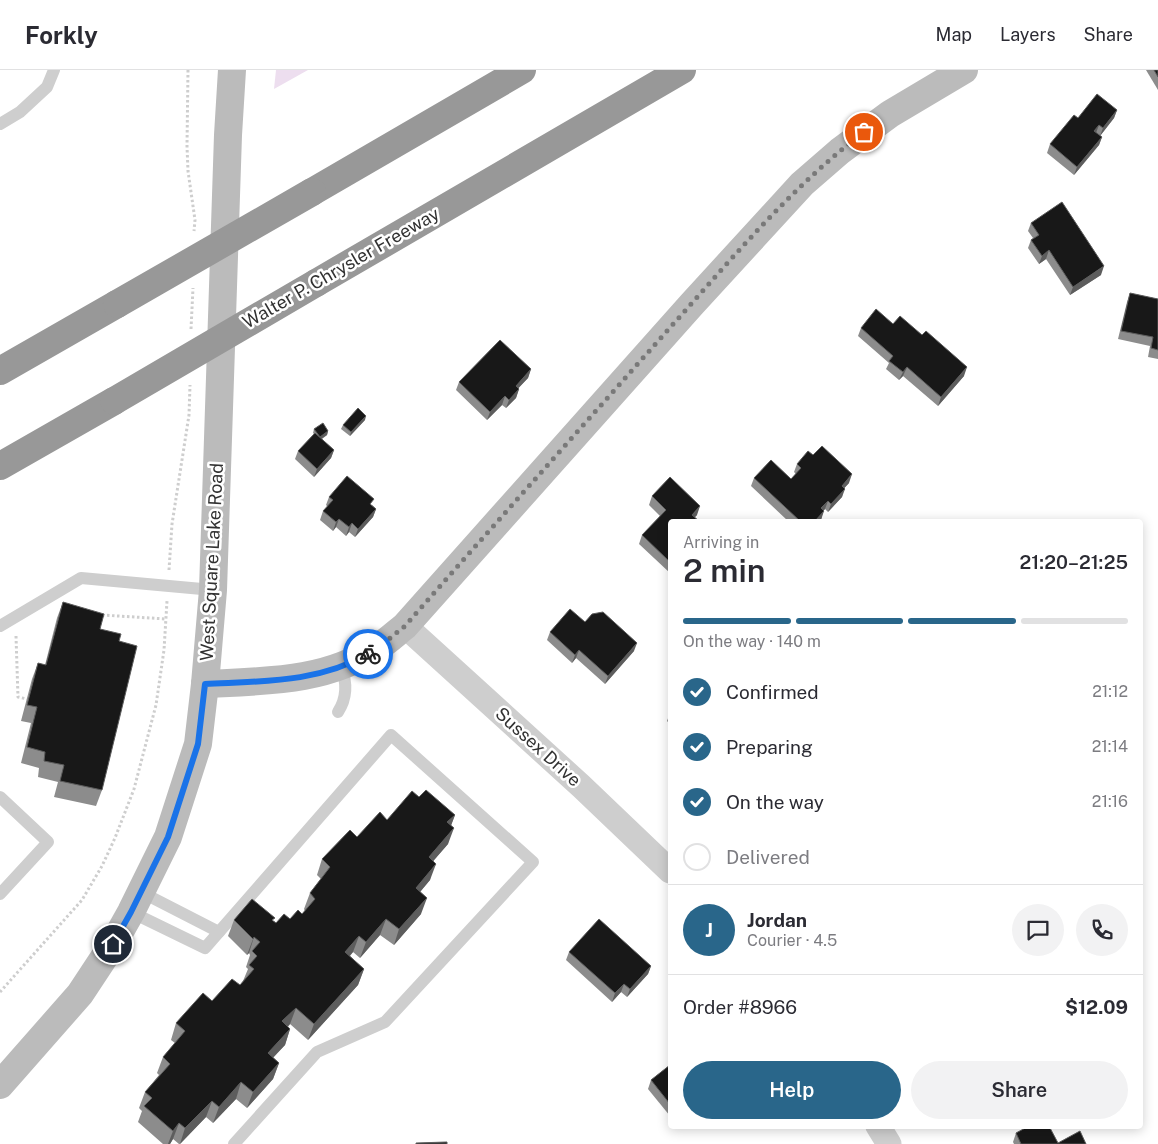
<!DOCTYPE html>
<html lang="en">
<head>
<meta charset="utf-8">
<style>
	body { margin:0; font-family:"Public Sans",sans-serif; background:#f2f2f3; color:#2b2b33; height:100vh; display:flex; flex-direction:column; font-size:19px; white-space:nowrap }
	* { box-sizing:border-box; margin:0 }
	p { font-size:16px; color:#7c7c81 }
	.icon { flex:none; width:28px; height:28px; fill:none; stroke:currentColor; stroke-width:2; stroke-linecap:round; stroke-linejoin:round }
	.map { position:relative; flex:1; overflow:hidden }
	.sheet { position:absolute; left:668px; top:449px; width:475px; height:610px; display:flex; flex-direction:column; background:#fff; border-radius:5px; box-shadow:0 2px 12px #0003 }
	.sheet>* { flex:none }
	.pin { position:absolute; display:grid; place-items:center; width:42px; height:42px; color:#fff; margin:-21px; border:2px solid #fff; border-radius:50%; box-shadow:0 1px 5px #0007 }
	.courier { position:absolute; display:grid; place-items:center; width:50px; height:50px; margin:-25px; border:4px solid #1a73e8; border-radius:50%; background:#fff; color:#222; box-shadow:0 1px 6px #0007 }
	.headline em { font-style:normal; font-weight:600 }
	.headline div { display:flex; flex-direction:column-reverse }
	.headline { display:flex; align-items:center; justify-content:space-between; height:85px; padding:0 15px }
	h1 { font-size:32px; font-weight:600; line-height:38px }
	.bar { display:grid; grid-template-columns:repeat(4,1fr); gap:8px 5px; align-content:center; height:60px; padding:0 15px }
	.bar i { height:6px; border-radius:4px; background:#e1e1e2 }
	.bar .active { background:#29668a }
	.bar p { grid-column:span 4 }
	.line { display:flex; align-items:center; gap:12px; padding:0 15px; border-top:1px solid #e1e1e2 }
	.line div { flex:1 }
	.round { display:grid; place-items:center; flex:none; width:52px; height:52px; border-radius:26px; background:#f2f2f3 }
	ol { padding:0 15px; list-style:none }
	li { display:flex; align-items:center; gap:15px; height:55px }
	li p { margin-inline-start:auto }
	li .icon { padding:5px; border-radius:50%; background:#29668a; color:#fff; stroke-width:4 }
	li:last-child { color:#7c7c81 }
	li i { width:28px; height:28px; border:2px solid #e1e1e2; border-radius:50% }
	.primary-button { display:flex; gap:10px; margin-top:auto; padding:10px 15px }
	.primary-button a { flex:1; height:58px; border-radius:30px; background:#29668a; color:#fff; font-size:20px; font-weight:600; line-height:58px; text-align:center }
	.primary-button a+a { background:#f2f2f3; color:#2b2b33 }
	header { display:flex; align-items:center; gap:30px; box-sizing:border-box; height:70px; padding:0 25px; background:#fff; border-bottom:1px solid #e1e1e2 }
	header strong { font-size:24px }
	nav { display:flex; gap:28px; margin-inline-start:auto; font-size:18px }
	.map>svg:first-child { display:block }
	.green { fill:#eddeef }
	.lines { fill:none; stroke-linecap:round; stroke-linejoin:round }
	.path { stroke:#cecece; stroke-width:3; stroke-dasharray:2.5 2.5; stroke-linecap:butt }
	.lane { stroke:#cecece; stroke-width:12 }
	.street { stroke:#cecece; stroke-width:25 }
	.secondary { stroke:#bbb; stroke-width:28 }
	.highway { stroke:#989898; stroke-width:28 }
	.highway-bridge { stroke:#989898; stroke-width:28 }
	.wall { fill:#8c8c8c }
	.shaded-wall { fill:#5d5d5d }
	.building { fill:#181818; stroke:#5d5d5d }
	.done { stroke:#797979; stroke-width:5; stroke-dasharray:0 9 }
	.route { stroke:#1a73e8; stroke-width:6 }
	.labels { text-anchor:middle; stroke-width:5; stroke-linejoin:round; paint-order:stroke }
	.street-label { font-size:18px; fill:#313131; stroke:#fff }
</style>
</head>
<body>
<header>
<strong>Forkly</strong>
<nav><a>Map</a><a>Layers</a><a>Share</a></nav>
</header>
<div class="map">
<svg width="1158" height="1074" viewBox="0 0 1158 1074">
	<rect width="100%" height="100%" fill="#fff"/>
	<!-- green -->
	<polygon class="green" points="276,0 308,0 274,19"/>
	<g class="lines">
		<!-- path -->
		<g class="path">
			<polyline points="188,0 187,76 188,101 195,150 194,161"/>
			<polyline points="191,259 193,218"/>
			<polyline points="169,500 172,454 189,345 190,315"/>
			<polyline points="102,545 166,549"/>
			<polyline points="16,566 18,627 27,629"/>
			<polyline points="0,922 82,830 102,796 115,768 134,719 156,635 164,580 167,531"/>
		</g>
		<!-- lane -->
		<g class="lane">
			<polyline points="0,54 20,42 47,17 54,0"/>
			<polyline points="0,556 81,508 213,520"/>
			<path d="M 338,642 C 347,628 347,612 341,597"/>
			<polyline points="0,727 48,772 0,824"/>
			<polyline points="141,822 219,862"/>
			<polyline points="131,842 205,878 391,665 533,792 385,952 317,982 234,1074"/>
		</g>
		<!-- street -->
		<g class="street">
			<polyline points="405,556 581,716 670,801"/>
			<polyline points="878,1056 889,1074"/>
		</g>
		<!-- secondary -->
		<g class="secondary">
			<path d="M 205,614 C 265,611 327,612 378,577 C 388,571 396,563 405,556 L 692,234 L 802,114 L 840,81 L 890,44 L 964,0"/>
			<polyline points="0,1015 80,924 113,874 131,842 168,767 198,674 205,614 213,520 228,65 232,0"/>
		</g>
		<!-- highway -->
		<g class="highway">
			<polyline points="312,122 522,0"/>
			<polyline points="316,213 682,0"/>
			<polyline points="0,301 117,234"/>
			<polyline points="0,396 114,331"/>
		</g>
		<!-- highway-bridge -->
		<g class="highway-bridge">
			<polyline points="117,234 312,122"/>
			<polyline points="114,331 316,213"/>
		</g>
	</g>
	<!-- wall -->
	<g class="wall">
		<polygon points="1146,0 1158,0 1158,20"/>
		<polygon points="1117,40 1114,48 1100,66 1102,67 1099,75 1074,105 1047,83 1050,74 1078,48"/>
		<polygon points="1031,153 1101,205 1070,225 1046,189 1039,194 1028,178 1031,170 1033,168 1028,161"/>
		<polygon points="1130,223 1158,229 1158,289 1148,287 1150,276 1118,269 1127,232"/>
		<polygon points="893,254 964,306 938,336 903,306 899,310 886,299 889,293 858,266 861,258"/>
		<polygon points="531,299 528,308 518,318 519,319 516,328 506,338 502,335 487,350 456,320 459,312"/>
		<polygon points="365,350 350,366 341,359 343,355"/>
		<polygon points="314,359 328,361 327,365 322,369 334,380 331,388 314,407 295,389 298,381 314,364 313,363"/>
		<polygon points="813,385 849,413 844,418 842,427 828,442 825,439 823,441 821,450 820,451 788,451 751,416 754,408 791,409 796,404 794,402 797,394"/>
		<polygon points="652,426 697,445 695,447 670,451 670,503 639,474 642,465 660,446 649,435"/>
		<polygon points="329,427 372,435 376,439 373,447 355,467 349,462 346,466 336,457 333,461 320,450 323,441 328,437 326,435"/>
		<polygon points="63,532 100,559 119,571 102,720 96,736 54,727 58,712 38,707 39,698 21,693 31,653 21,651 32,609 38,593 45,595 57,548"/>
		<polygon points="585,552 634,581 605,614 576,588 572,593 547,570 550,562"/>
		<polygon points="670,643 670,654 667,651"/>
		<polygon points="419,727 455,745 451,755 448,774 433,791 430,810 420,822 421,844 394,875 380,865 360,888 353,882 350,886 364,899 358,915 308,970 290,954 288,957 290,959 285,975 273,988 279,993 273,1009 247,1038 236,1029 213,1053 206,1047 180,1074 179,1074 173,1069 170,1074 163,1074 138,1052 142,1041 139,1038 145,1022 159,1005 157,1003 163,987 175,973 171,970 176,953 240,915 243,911 248,899 246,897 250,885 249,883 247,885 228,866 234,850 274,851 276,853 302,844 305,841 304,839 310,823 321,809 317,805 322,789 357,767 387,750"/>
		<polygon points="569,882 651,896 648,904 627,927 621,922 612,932 566,890"/>
		<polygon points="670,995 670,1046 648,1019 651,1010"/>
		<polygon points="1016,1063 1058,1073 1086,1074 1014,1074 1013,1072"/>
	</g>
	<!-- shaded-wall -->
	<g class="shaded-wall">
		<polygon points="1117,40 1114,48 1100,66 1103,58"/>
		<polygon points="1099,55 1096,63 1094,61"/>
		<polygon points="1102,67 1099,75 1074,105 1077,97"/>
		<polygon points="1049,180 1046,189 1039,194 1042,186"/>
		<polygon points="1104,196 1101,205 1070,225 1073,217"/>
		<polygon points="907,297 903,306 899,310 903,302"/>
		<polygon points="967,297 964,306 938,336 941,327"/>
		<polygon points="531,299 528,308 513,324 516,316"/>
		<polygon points="519,319 516,328 506,338 509,330"/>
		<polygon points="505,326 502,335 487,350 490,342"/>
		<polygon points="366,346 365,350 350,366 351,362"/>
		<polygon points="328,361 327,365 318,371 320,367"/>
		<polygon points="334,380 331,388 314,407 317,399"/>
		<polygon points="852,404 849,413 839,424 842,416"/>
		<polygon points="845,419 842,427 828,442 831,434"/>
		<polygon points="828,431 825,439 818,447 821,438"/>
		<polygon points="700,436 697,445 691,451 692,445"/>
		<polygon points="376,439 373,447 355,467 358,459"/>
		<polygon points="824,441 821,450 820,451 815,451"/>
		<polygon points="339,449 336,457 333,461 336,452"/>
		<polygon points="352,453 349,462 346,466 349,457"/>
		<polygon points="637,573 634,581 605,614 608,606"/>
		<polygon points="579,580 576,588 572,593 575,585"/>
		<polygon points="455,745 449,761 447,752"/>
		<polygon points="454,758 448,774 423,803 429,787"/>
		<polygon points="436,794 430,810 410,834 416,818"/>
		<polygon points="427,828 421,844 394,875 399,859"/>
		<polygon points="386,849 380,865 360,888 366,872"/>
		<polygon points="359,866 353,882 339,898 345,882"/>
		<polygon points="254,867 249,883 247,885 253,869"/>
		<polygon points="651,896 648,904 627,927 630,919"/>
		<polygon points="364,899 358,915 308,970 314,954"/>
		<polygon points="624,914 621,922 612,932 615,923"/>
		<polygon points="296,938 290,954 277,967 282,951"/>
		<polygon points="290,959 285,975 262,999 268,983"/>
		<polygon points="279,993 273,1009 247,1038 253,1022"/>
		<polygon points="241,1012 236,1029 213,1053 219,1037"/>
		<polygon points="212,1031 206,1047 180,1074 185,1058"/>
		<polygon points="179,1053 173,1069 170,1074 168,1074 173,1061"/>
	</g>
	<!-- building -->
	<g class="building">
		<polygon points="1154,0 1158,0 1158,7"/>
		<polygon points="1097,24 1117,40 1103,58 1099,55 1094,61 1102,67 1077,97 1050,74 1074,45 1078,48"/>
		<polygon points="1062,132 1104,196 1073,217 1049,180 1042,186 1031,170 1039,165 1031,153"/>
		<polygon points="1130,223 1158,229 1158,280 1151,278 1153,267 1121,261"/>
		<polygon points="876,239 893,254 900,246 922,265 926,261 967,297 941,327 907,297 903,302 889,291 893,286 861,258"/>
		<polygon points="500,270 531,299 516,316 519,319 509,330 505,326 490,342 459,312"/>
		<polygon points="358,338 366,346 351,362 343,355"/>
		<polygon points="323,353 328,361 320,367 314,359"/>
		<polygon points="315,363 334,380 317,399 298,381"/>
		<polygon points="822,376 852,404 842,416 845,419 831,434 828,431 821,438 824,441 815,451 810,451 809,450 808,451 800,451 754,408 771,390 791,409 801,398 797,394 808,381 813,385"/>
		<polygon points="347,406 374,429 370,434 376,439 358,459 352,453 349,457 339,449 336,452 323,441 333,430 329,427"/>
		<polygon points="670,407 700,436 692,445 699,451 670,451 670,492 642,465 666,440 652,426"/>
		<polygon points="63,532 104,544 100,559 121,564 119,571 137,576 102,720 60,711 64,695 44,691 45,682 27,677 37,637 27,635 38,593 46,595"/>
		<polygon points="570,539 585,552 592,544 603,542 637,573 608,606 579,580 575,585 550,562"/>
		<polygon points="426,720 455,745 447,752 454,758 429,787 436,794 416,818 427,828 399,859 386,849 366,872 359,866 345,882 364,899 314,954 296,938 282,951 290,959 268,983 279,993 253,1022 241,1012 219,1037 212,1031 185,1058 179,1053 173,1061 144,1036 152,1028 145,1022 170,994 163,987 185,961 176,953 203,923 212,931 232,909 240,915 254,899 249,895 257,886 252,881 260,872 254,867 253,869 234,850 252,829 275,848 272,850 276,853 284,844 290,849 298,840 302,844 315,829 310,823 330,797 322,789 350,760 357,767 380,742 387,750 412,721 419,727"/>
		<polygon points="599,849 651,896 630,919 624,914 615,923 569,882"/>
		<polygon points="670,995 670,1034 651,1010"/>
		<polygon points="1029,1056 1049,1056 1058,1073 1080,1061 1086,1074 1021,1074 1016,1063"/>
		<polygon points="447,1072 447,1074 416,1074 416,1073"/>
	</g>
	<g class="lines">
		<!-- done -->
		<path class="done" d="M 368,584 L 379,577 L 405,556 C 492,457 580,359 667,261 C 729,192 790,118 864,62"/>
		<!-- route -->
		<path class="route" d="M 113,874 L 131,842 L 168,767 L 198,674 L 205,614 C 261,611 318,613 368,584"/>
	</g>
	<g class="labels">
		<!-- street labels -->
		<g class="street-label">
			<text transform="translate(341 198) rotate(-30)" y="6">Walter P. Chrysler Freeway</text>
			<text transform="translate(212 492) rotate(-87)" y="6">West Square Lake Road</text>
			<text transform="translate(538 677) rotate(42)" y="6">Sussex Drive</text>
		</g>
	</g>
</svg>
<div class="pin" style="left:864px;top:62px;background:#ea580c"><svg class="icon" aria-label="bag" viewBox="0 0 24 24"><path d="M5 8h14l-1 12H6zM9 8a3 3 0 0 1 6 0"/></svg></div>
<div class="pin" style="left:113px;top:874px;background:#1f2937"><svg class="icon" aria-label="home" viewBox="0 0 24 24"><path d="M3 11l9-7 9 7M6 9v11h12V9"/></svg></div>
<div class="courier" style="left:368px;top:584px"><svg class="icon" aria-label="bike" viewBox="0 0 24 24"><circle cx="6" cy="16" r="4"/><circle cx="18" cy="16" r="4"/><path d="M6 16l4-8h5l3 8M10 8l3 8H6M13 5h3"/></svg></div>
<section class="sheet">
<div class="headline"><div><h1>2 min</h1><p>Arriving in</p></div><em>21:20–21:25</em></div>
<div class="bar"><i class="active"></i><i class="active"></i><i class="active"></i><i></i><p>On the way · 140 m</p></div>
<ol>
<li><svg class="icon" aria-label="check" viewBox="0 0 24 24"><path d="M5 12l5 5 9-10"/></svg>Confirmed<p>21:12</p></li>
<li><svg class="icon" aria-label="check" viewBox="0 0 24 24"><path d="M5 12l5 5 9-10"/></svg>Preparing<p>21:14</p></li>
<li><svg class="icon" aria-label="check" viewBox="0 0 24 24"><path d="M5 12l5 5 9-10"/></svg>On the way<p>21:16</p></li>
<li><i></i>Delivered</li>
</ol>
<div class="line" style="height:90px"><b class="round" style="background:#29668a;color:#fff">J</b><div><b>Jordan</b><p>Courier · 4.5</p></div><a class="round"><svg class="icon" aria-label="chat" viewBox="0 0 24 24"><path d="M4 5h16v11H9l-5 4z"/></svg></a><a class="round"><svg class="icon" aria-label="phone" viewBox="0 0 24 24"><path d="M5 4h4l2 5-3 2q2 4 5 5l2-3 5 2v4C11 20 4 13 5 4z"/></svg></a></div>
<div class="line" style="height:65px"><div>Order #8966</div><b>$12.09</b></div>
<div class="primary-button"><a>Help</a><a>Share</a></div>
</section>
</div>
</body>
</html>
